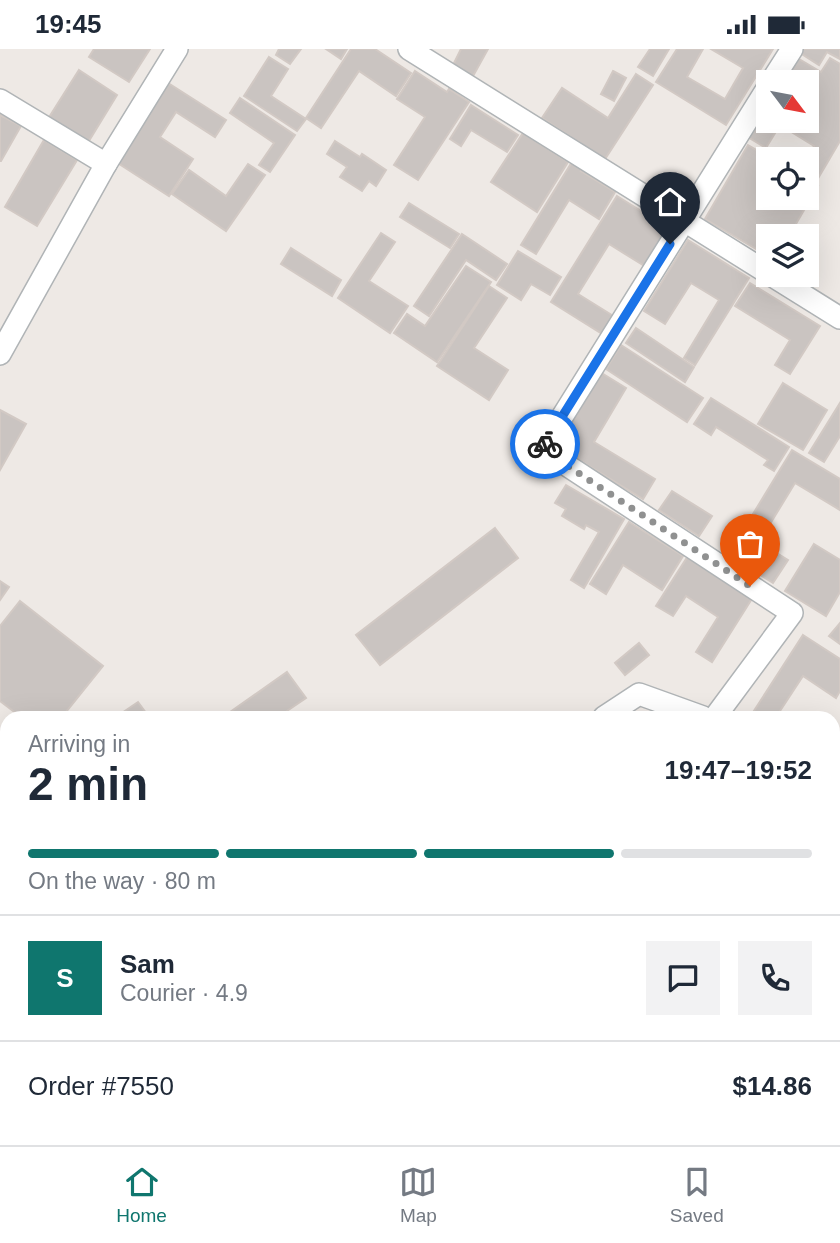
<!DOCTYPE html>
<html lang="en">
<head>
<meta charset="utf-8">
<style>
	body { margin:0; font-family:Arial,sans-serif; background:#f2f2f3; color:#1f2937; height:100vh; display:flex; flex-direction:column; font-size:26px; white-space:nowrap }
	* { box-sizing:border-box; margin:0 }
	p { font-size:23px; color:#747a83 }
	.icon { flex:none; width:38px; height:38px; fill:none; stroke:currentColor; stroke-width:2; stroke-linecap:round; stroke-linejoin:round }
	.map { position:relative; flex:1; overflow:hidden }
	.drawer { position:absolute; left:0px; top:662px; width:840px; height:436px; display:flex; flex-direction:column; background:#fff; border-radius:21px 21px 0 0; box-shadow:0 7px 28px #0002 }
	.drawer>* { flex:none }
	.needle { width:46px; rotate:122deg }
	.fabs { position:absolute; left:756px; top:21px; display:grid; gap:14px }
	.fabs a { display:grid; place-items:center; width:63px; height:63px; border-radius:0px; background:#fff; box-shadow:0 7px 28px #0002; font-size:35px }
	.pin { position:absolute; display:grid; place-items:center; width:60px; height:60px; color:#fff; margin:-72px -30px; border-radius:50% 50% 50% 0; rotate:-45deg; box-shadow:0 0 7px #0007 }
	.pin .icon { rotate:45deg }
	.courier { position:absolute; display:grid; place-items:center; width:70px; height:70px; margin:-35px; border:5px solid #1a73e8; border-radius:50%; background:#fff; color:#222; box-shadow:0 2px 9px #0007 }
	.overview em { font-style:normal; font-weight:800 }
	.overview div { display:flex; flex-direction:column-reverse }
	.overview { display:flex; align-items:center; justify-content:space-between; height:119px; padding:0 28px }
	h1 { font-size:46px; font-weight:800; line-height:52px }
	.bar { display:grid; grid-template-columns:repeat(4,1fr); gap:10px 7px; align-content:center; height:84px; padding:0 28px }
	.bar i { height:9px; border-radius:5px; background:#e0e1e3 }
	.bar .on { background:#0f766e }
	.bar p { grid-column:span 4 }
	.line { display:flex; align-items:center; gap:18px; padding:0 28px; border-top:2px solid #e0e1e3 }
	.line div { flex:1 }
	.round { display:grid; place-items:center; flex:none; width:74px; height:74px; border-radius:0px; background:#f2f2f3 }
	.status { display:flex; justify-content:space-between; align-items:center; height:49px; padding:0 35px; background:#fff; direction:ltr }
	.status svg { height:19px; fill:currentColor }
	.dock { display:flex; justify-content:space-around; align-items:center; height:98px; border-top:2px solid #e0e1e3; background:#fff; font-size:19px; color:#747a83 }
	.dock a { display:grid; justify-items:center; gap:4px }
	.dock .on { color:#0f766e }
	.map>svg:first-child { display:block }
	.building { fill:#cac4c1; stroke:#d2c9c4; stroke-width:2 }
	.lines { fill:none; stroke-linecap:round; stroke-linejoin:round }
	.minor-casing { stroke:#b0b4b6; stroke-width:24 }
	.minor { stroke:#fff; stroke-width:21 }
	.done { stroke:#909191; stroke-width:7; stroke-dasharray:0 12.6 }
	.route { stroke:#1a73e8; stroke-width:9 }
</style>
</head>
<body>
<div class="status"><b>19:45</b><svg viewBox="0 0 49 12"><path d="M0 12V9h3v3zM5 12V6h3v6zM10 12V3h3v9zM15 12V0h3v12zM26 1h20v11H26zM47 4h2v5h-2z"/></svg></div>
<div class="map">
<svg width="840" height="1096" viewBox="0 0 840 1096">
	<rect width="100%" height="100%" fill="#eee9e5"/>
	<!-- building -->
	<g class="building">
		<polygon points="94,0 150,0 129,33 89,8"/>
		<polygon points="279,0 301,0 290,15 276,6"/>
		<polygon points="326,0 347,0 341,10"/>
		<polygon points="351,0 375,0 411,24 396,47 359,22 321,79 306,69"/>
		<polygon points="461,0 488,0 472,29 452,18"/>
		<polygon points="650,0 669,0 653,27 638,18"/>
		<polygon points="677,0 703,0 687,28 725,50 743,19 711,0 773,0 726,76 656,33"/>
		<polygon points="802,0 840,0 840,10 827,3 819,16 800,4"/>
		<polygon points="794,7 821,23 830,9 840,15 840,92 817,131 807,125 806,110 814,97 780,76 766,99 746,87 768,50 768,72 807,72 807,33 778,33"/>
		<polygon points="269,8 288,20 271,47 306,70 297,82 244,47"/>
		<polygon points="79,21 117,46 87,95 48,70"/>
		<polygon points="415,22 447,43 449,40 469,53 418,131 394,116 425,68 397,50"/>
		<polygon points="613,22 626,29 614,52 601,45"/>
		<polygon points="636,25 653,36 605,110 542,69 562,39 608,69"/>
		<polygon points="165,32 226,71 215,88 176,63 160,88 193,110 169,147 113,111"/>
		<polygon points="240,49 295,86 270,123 259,116 274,94 230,64"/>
		<polygon points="471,56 518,86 507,103 471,81 461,97 450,90"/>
		<polygon points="0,66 21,77 1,112 0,112"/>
		<polygon points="523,84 568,113 537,163 491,133"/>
		<polygon points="44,91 77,111 37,177 5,158"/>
		<polygon points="335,92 360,108 362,105 386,121 376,137 369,132 362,142 340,128 347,118 327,105"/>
		<polygon points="748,96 772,110 768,110 768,149 807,149 807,131 818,137 789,187 768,187 768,207 705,170"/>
		<polygon points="572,113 583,120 581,122 615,143 599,170 569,151 536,205 521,196"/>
		<polygon points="248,115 265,126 226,182 172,145 189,121 226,147"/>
		<polygon points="617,147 670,180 646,218 609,195 578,245 615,268 604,286 551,253"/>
		<polygon points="409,154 459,185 450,199 400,168"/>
		<polygon points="381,184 395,193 369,232 408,257 390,284 338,249"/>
		<polygon points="462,185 507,215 496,231 466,211 429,267 414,257"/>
		<polygon points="688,191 749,229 695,316 684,309 719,251 691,234 665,275 644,262"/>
		<polygon points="291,199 341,231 332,247 281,215"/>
		<polygon points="518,202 561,228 550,246 531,235 521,251 497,236"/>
		<polygon points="466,217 491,233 437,313 394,284 407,265 425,277"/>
		<polygon points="750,234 820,277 790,325 775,316 790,291 735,257"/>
		<polygon points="489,237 507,249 474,299 508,321 489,351 437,317"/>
		<polygon points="636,279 694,318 685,333 626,294"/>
		<polygon points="621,296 703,349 687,373 606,320"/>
		<polygon points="600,323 626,339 594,393 655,430 643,450 555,396"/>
		<polygon points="783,334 827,361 803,401 758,375"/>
		<polygon points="711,349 789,398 774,422 764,416 768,411 716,378 711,386 694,375"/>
		<polygon points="840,354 840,387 824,413 809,404"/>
		<polygon points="0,361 26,375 0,421"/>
		<polygon points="792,401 840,430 840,461 795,434 759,493 788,511 773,534 728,506"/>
		<polygon points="566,436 624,470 584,539 571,531 599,483 586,476 584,480 562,467 566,460 555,454"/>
		<polygon points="672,442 712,467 699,487 659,461"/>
		<polygon points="629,473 683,507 662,541 623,516 606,545 590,535"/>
		<polygon points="495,479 518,509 380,616 356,586"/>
		<polygon points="814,495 840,511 840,543 826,567 785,542"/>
		<polygon points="688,507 753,548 712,613 696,603 718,568 686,547 673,567 656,557"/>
		<polygon points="0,532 9,538 0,551"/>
		<polygon points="20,552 103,617 62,668 21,668 0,652 0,577"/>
		<polygon points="840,574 840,595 829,587"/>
		<polygon points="803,586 840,610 840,642 836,649 803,627 776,668 750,668"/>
		<polygon points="639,594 649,606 625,626 615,614"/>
		<polygon points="287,623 306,649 278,668 223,668"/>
		<polygon points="138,653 149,668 116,668"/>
		<polygon points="0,771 7,776 7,803 0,814"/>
		<polygon points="833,885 840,895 840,929 833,919"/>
		<polygon points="833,1085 840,1096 783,1096 790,1090 833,1090"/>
		<polygon points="392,1090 527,1090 520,1096 397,1096"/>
	</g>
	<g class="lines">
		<defs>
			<g id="minor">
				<polyline points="409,0 768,224"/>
				<polyline points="771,33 792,0"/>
				<polyline points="0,51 106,115"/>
				<polyline points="771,226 840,269"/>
				<polyline points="0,305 106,115 177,0"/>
				<polyline points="604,668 639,645 703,668"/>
				<polyline points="715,668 792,564 542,400 768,38"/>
				<polyline points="833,832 840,822"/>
			</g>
		</defs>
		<!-- minor casing -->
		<use href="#minor" class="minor-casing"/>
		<!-- minor -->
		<use href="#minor" class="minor"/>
	</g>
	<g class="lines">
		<!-- done -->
		<polyline class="done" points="545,395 542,400 750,537"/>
		<!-- route -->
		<polyline class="route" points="545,395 670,195"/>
	</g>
</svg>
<div class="fabs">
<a><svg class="needle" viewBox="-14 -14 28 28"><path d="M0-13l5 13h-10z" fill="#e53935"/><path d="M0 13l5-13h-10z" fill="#747a83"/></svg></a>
<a><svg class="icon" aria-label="locate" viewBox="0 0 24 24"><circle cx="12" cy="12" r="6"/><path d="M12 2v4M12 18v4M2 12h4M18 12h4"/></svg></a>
<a><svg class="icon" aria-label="layers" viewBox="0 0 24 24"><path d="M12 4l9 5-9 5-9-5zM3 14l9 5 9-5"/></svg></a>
</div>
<div class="pin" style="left:750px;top:537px;background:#ea580c"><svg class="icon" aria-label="bag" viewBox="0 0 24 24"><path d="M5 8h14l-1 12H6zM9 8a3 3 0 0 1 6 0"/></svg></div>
<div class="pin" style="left:670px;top:195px;background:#1f2937"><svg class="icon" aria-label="home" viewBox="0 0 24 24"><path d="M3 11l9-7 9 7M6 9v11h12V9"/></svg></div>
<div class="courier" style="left:545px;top:395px"><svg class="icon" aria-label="bike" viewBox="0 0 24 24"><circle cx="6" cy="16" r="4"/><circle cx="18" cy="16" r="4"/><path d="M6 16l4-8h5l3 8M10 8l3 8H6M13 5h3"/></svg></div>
<section class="drawer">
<div class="overview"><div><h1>2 min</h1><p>Arriving in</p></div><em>19:47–19:52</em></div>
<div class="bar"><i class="on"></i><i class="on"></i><i class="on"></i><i></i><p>On the way · 80 m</p></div>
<div class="line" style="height:126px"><b class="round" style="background:#0f766e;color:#fff">S</b><div><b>Sam</b><p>Courier · 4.9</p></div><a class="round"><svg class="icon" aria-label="chat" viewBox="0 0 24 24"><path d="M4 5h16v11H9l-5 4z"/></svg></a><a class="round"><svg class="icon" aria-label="phone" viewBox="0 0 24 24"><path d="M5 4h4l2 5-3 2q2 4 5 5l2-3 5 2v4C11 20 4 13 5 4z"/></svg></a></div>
<div class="line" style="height:91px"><div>Order #7550</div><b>$14.86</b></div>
</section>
</div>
<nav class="dock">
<a class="on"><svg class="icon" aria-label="home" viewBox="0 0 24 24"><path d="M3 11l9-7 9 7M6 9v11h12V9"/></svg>Home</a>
<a><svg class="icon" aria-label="map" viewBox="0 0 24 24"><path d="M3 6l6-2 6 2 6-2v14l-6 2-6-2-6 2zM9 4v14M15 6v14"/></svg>Map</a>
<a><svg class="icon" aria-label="saved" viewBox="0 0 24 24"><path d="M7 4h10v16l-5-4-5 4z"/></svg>Saved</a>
</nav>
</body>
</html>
